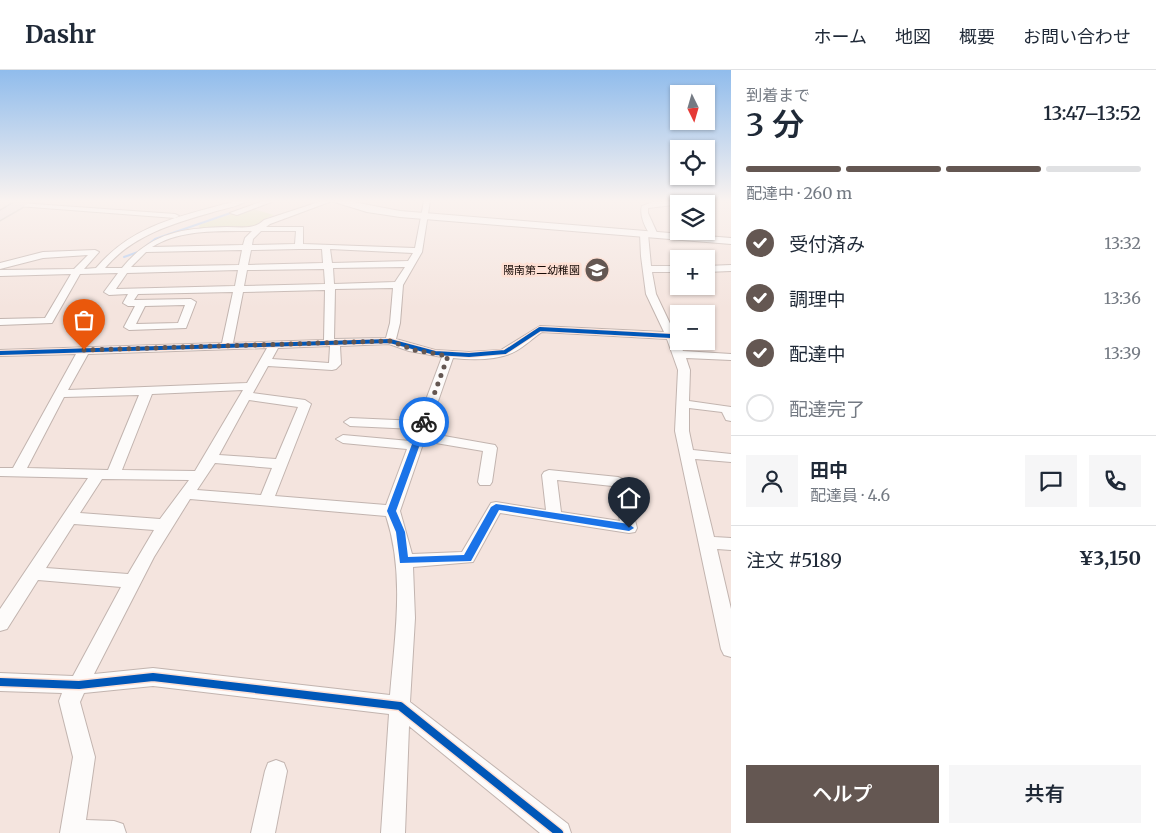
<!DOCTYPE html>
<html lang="ja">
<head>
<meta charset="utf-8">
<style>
	body { margin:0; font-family:Merriweather,"Noto Sans JP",serif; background:#f6f6f7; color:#1f2937; height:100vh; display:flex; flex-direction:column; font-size:19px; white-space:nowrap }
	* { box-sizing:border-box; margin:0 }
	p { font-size:16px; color:#747a83 }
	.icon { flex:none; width:28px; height:28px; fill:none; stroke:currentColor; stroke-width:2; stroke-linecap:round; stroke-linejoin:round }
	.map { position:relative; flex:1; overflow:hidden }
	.panel { display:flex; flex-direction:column; background:#fff; width:425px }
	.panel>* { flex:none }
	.needle { width:32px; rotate:175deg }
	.controls { position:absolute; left:670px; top:15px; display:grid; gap:10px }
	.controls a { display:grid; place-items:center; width:45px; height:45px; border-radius:0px; background:#fff; box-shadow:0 1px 4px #0004; font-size:25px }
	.pin { position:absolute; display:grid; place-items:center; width:42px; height:42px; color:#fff; margin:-51px -21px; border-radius:50% 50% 50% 0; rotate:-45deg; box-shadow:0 0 5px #0007 }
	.pin .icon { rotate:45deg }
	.courier { position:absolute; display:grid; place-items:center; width:50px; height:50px; margin:-25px; border:4px solid #1a73e8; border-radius:50%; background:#fff; color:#222; box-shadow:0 1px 6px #0007 }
	.head em { font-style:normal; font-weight:600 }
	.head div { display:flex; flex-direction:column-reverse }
	.head { display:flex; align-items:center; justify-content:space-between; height:85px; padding:0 15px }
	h1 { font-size:32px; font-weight:600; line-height:38px }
	.bar { display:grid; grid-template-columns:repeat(4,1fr); gap:8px 5px; align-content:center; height:60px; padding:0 15px }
	.bar i { height:6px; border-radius:4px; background:#e0e1e3 }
	.bar .current { background:#645752 }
	.bar p { grid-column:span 4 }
	.line { display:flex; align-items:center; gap:12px; padding:0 15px; border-top:1px solid #e0e1e3 }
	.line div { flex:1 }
	.round { display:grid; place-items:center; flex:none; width:52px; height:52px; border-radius:0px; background:#f6f6f7 }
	ol { padding:0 15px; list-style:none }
	li { display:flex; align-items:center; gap:15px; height:55px }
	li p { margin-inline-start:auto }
	li .icon { padding:5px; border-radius:50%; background:#645752; color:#fff; stroke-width:4 }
	li:last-child { color:#747a83 }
	li i { width:28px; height:28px; border:2px solid #e0e1e3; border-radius:50% }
	.button { display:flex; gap:10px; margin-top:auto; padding:10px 15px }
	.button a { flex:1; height:58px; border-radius:0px; background:#645752; color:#fff; font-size:20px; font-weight:600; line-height:58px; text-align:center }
	.button a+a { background:#f6f6f7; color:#1f2937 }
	header { display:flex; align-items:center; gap:30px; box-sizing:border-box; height:70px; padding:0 25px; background:#fff; border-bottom:1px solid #e0e1e3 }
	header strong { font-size:24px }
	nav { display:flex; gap:28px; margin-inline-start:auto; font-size:18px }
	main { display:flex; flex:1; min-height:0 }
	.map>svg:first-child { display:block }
	.green { fill:#e1e3bf }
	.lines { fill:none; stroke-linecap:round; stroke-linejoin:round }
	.stream { stroke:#acc9f2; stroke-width:2 }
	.street-casing { stroke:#c2b4af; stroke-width:2 }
	.secondary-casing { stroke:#c2b4af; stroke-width:2 }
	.highway-casing { stroke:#cdc5c1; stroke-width:3 }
	.street { fill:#fdfbfa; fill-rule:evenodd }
	.secondary { fill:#fdfbfa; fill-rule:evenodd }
	.highway { fill:#ede1e0; fill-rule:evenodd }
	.cycleway-far1-casing { stroke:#fee0d4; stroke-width:6 }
	.cycleway-casing { stroke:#fee0d4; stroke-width:11 }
	.cycleway-far1 { stroke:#0057b8; stroke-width:4 }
	.cycleway { stroke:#0057b8; stroke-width:8 }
	.route { fill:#1a73e8 }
	.done { stroke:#645752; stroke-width:5; stroke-dasharray:0 9 }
	.labels { text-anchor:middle; stroke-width:5; stroke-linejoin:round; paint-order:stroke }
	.far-poi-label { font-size:11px; fill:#170b07; stroke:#fee0d4; text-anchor:end }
</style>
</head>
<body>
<header>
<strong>Dashr</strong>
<nav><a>ホーム</a><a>地図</a><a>概要</a><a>お問い合わせ</a></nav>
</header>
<main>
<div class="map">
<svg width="731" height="763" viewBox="0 0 731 763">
	<rect width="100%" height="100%" fill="#f4e4de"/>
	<!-- green -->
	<polygon class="green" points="250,138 274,145 261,151 252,158 200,159 199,156 201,154"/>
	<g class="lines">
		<!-- stream -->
		<g class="stream">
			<polyline points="144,178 155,169 248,137"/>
			<polyline points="124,187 138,182"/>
		</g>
		<defs>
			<g id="street">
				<path d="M 236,131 L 247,131 C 237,137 222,139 210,143 C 171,154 132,166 105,198 L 122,198 C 151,162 184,158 227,157 C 241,157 254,160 264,150 L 322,131 L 332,131 L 270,154 L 266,157 L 303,157 L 303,174 L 415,178 L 424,131 L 430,131 L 422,182 L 403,215 L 400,253 L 396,269 L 435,280 L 469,282 L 501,280 L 540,256 L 664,262 L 646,224 L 641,186 L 640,164 L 644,162 L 648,164 L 651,196 L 679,196 L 679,202 L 652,202 L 656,224 L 683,281 L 731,284 L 731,290 L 686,288 L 690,300 L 689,331 L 731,337 L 731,351 L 726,350 L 722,342 L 689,338 L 689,361 L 693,380 L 731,384 L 731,392 L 695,389 L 714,467 L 731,468 L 731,480 L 717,479 L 731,539 L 731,587 L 724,585 L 721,579 L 675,361 L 678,300 L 667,269 L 542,262 C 533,268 525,276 516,281 C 498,291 473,290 453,288 L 427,363 L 495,375 L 497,378 L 492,412 L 490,415 L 480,415 L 478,412 L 483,381 L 424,371 L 400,441 L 412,484 L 462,482 L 491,433 L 496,432 L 546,440 L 542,405 L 544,402 L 549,400 L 618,407 L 623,409 L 625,412 L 637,458 L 635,462 L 629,463 L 500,443 L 473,492 L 413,497 L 415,548 L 410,632 L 568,754 L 571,763 L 540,763 L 409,656 L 405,763 L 381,763 L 389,644 L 153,616 L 84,623 L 80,632 L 95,687 L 86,750 L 114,751 L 123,754 L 126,763 L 60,763 L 73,687 L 59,631 L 62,623 L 0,621 L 0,603 L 73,606 L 121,517 L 38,510 L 7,559 L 0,561 L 0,539 L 88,408 L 0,406 L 0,398 L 13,398 L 76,284 L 0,286 L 0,280 L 222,273 L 233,222 L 138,224 L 134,230 L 191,229 L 196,232 L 186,258 L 129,260 L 124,257 L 135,236 L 128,236 L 123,233 L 128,224 L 109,225 L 104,222 L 118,203 L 80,204 L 52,253 L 0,255 L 0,249 L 45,248 L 71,204 L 0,206 L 0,200 L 74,199 L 88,185 L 43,188 L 0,199 L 0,193 L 43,182 L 95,180 L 99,182 L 84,199 L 96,198 C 133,154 182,146 236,131 ZM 252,161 L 245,168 L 243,175 L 152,177 C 180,159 220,161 252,161 ZM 261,161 L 296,161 L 295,174 L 252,175 L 253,169 ZM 299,179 L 322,179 L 323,193 L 248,195 L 251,180 ZM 330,179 L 413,183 L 408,191 L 332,193 ZM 242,180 L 239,195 L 131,197 L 146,182 ZM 405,197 L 395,212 L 334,214 L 333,198 ZM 324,199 L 325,214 L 244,216 L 247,200 ZM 238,200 L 235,216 L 116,219 L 127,203 ZM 393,218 L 390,253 L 386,268 L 334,269 L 335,219 ZM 325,220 L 324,270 L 233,273 L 243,222 ZM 185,235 L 178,253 L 136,254 L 145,236 ZM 389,274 L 409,281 L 442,287 L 418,351 L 350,348 L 344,352 L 350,356 L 415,359 L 410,371 L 343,365 L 336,369 L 343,373 L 407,379 L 386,435 L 275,426 L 311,334 L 305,330 L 253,323 L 268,296 L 332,300 L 336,299 L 341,294 L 340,276 ZM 330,276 L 329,293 L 272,289 L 278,278 ZM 267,278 L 247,313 L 68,320 L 88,284 ZM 243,320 L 195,401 L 122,400 L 152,324 ZM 139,325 L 108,400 L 27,398 L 64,327 ZM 249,330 L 298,337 L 276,389 L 219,385 ZM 215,393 L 272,398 L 261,425 L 197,420 ZM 102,409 L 189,410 L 160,449 L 80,443 ZM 557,410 L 612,416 L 620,451 L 561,442 ZM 190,429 L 386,446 C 405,504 395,565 390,625 L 153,598 L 94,604 L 154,487 ZM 74,454 L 154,460 L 128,504 L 46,498 Z"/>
				<polygon points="263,131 274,131 237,145 230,143"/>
				<path d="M 707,131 L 648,138 L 648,143 L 658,165 L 654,167 C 646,163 639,144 642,136 L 653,132 Z"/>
				<polygon points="20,133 175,144 179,146 175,148 18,136 18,134"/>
				<polygon points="731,195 731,201 706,202 706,196"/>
				<polygon points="276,690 284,693 287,701 275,763 251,763 265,701 268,693"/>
			</g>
			<polygon id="secondary" points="331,131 348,131 400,141 731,168 731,174 400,147 367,142"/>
			<polygon id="highway" points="17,131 33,131 0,150 0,141"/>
		</defs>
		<!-- street casing -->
		<use href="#street" class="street-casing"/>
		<!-- secondary casing -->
		<use href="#secondary" class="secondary-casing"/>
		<!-- highway casing -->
		<use href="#highway" class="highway-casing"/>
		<!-- street -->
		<use href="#street" class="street"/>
		<!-- secondary -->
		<use href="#secondary" class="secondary"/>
		<!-- highway -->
		<use href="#highway" class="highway"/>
		<defs>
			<polyline id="cycleway-far1" points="0,283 390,271 435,283 469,285 505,282 540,259 671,266"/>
			<polyline id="cycleway" points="0,612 79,615 153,607 400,636 559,763"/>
		</defs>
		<!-- cycleway-far1 casing -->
		<use href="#cycleway-far1" class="cycleway-far1-casing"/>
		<!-- cycleway casing -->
		<use href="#cycleway" class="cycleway-casing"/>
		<!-- cycleway-far1 -->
		<use href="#cycleway-far1" class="cycleway-far1"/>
		<!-- cycleway -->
		<use href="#cycleway" class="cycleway"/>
	</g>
	<!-- sky -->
	<linearGradient id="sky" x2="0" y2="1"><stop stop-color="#90bcec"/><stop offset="0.55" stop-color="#faf3f0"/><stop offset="1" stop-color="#faf3f0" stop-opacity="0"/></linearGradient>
	<rect width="731" height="238" fill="url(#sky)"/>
	<!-- route -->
	<polygon class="route" points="421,350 428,352 396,441 405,462 408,487 464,485 491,437 496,434 629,454 634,458 629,461 499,440 471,491 400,493 396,462 387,441"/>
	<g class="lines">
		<!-- done -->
		<polyline class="done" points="84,280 390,271 414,280 448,286 424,352"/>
	</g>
	<!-- icons -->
	<defs>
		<symbol id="school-disc" viewBox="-11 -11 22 22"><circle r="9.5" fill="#645752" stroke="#fee0d4"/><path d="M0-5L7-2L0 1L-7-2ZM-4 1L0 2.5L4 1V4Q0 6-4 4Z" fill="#fff"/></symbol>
	</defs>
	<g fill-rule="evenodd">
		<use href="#school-disc" x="583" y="186" width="28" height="28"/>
	</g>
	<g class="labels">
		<!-- far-poi labels -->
		<g class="far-poi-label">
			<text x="580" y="204">陽南第二幼稚園</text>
		</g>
	</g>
</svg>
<div class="controls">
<a><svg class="needle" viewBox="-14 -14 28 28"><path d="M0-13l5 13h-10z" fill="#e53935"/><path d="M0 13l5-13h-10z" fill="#747a83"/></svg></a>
<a><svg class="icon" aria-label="locate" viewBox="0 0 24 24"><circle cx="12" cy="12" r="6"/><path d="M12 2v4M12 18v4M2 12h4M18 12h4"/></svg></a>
<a><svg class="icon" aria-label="layers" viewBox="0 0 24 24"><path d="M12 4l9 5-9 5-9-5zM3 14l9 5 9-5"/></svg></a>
<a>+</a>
<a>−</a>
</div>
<div class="pin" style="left:84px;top:280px;background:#ea580c"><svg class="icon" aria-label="bag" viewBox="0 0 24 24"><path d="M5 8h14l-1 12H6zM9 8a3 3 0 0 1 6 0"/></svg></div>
<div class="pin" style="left:629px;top:458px;background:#1f2937"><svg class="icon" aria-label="home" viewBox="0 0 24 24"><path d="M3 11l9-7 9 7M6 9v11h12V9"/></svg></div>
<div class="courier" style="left:424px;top:352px"><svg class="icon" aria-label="bike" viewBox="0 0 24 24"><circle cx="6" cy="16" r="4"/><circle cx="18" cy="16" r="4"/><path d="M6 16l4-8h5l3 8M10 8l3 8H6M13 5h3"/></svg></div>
</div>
<section class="panel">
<div class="head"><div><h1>3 分</h1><p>到着まで</p></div><em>13:47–13:52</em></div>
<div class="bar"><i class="current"></i><i class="current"></i><i class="current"></i><i></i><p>配達中 · 260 m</p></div>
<ol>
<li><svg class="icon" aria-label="check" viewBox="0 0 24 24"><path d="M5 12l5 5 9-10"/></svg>受付済み<p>13:32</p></li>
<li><svg class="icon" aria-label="check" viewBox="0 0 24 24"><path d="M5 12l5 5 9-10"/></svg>調理中<p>13:36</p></li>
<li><svg class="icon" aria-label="check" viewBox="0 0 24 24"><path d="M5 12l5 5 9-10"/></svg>配達中<p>13:39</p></li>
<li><i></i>配達完了</li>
</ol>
<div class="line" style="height:90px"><a class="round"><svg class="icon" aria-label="person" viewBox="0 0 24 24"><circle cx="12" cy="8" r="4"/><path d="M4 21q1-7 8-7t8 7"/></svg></a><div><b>田中</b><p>配達員 · 4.6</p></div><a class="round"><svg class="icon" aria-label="chat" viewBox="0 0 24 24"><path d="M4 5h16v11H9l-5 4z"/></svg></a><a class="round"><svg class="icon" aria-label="phone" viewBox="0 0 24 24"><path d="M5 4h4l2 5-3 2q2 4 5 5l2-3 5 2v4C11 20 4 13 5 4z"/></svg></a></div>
<div class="line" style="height:65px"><div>注文 #5189</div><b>¥3,150</b></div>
<div class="button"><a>ヘルプ</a><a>共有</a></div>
</section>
</main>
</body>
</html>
